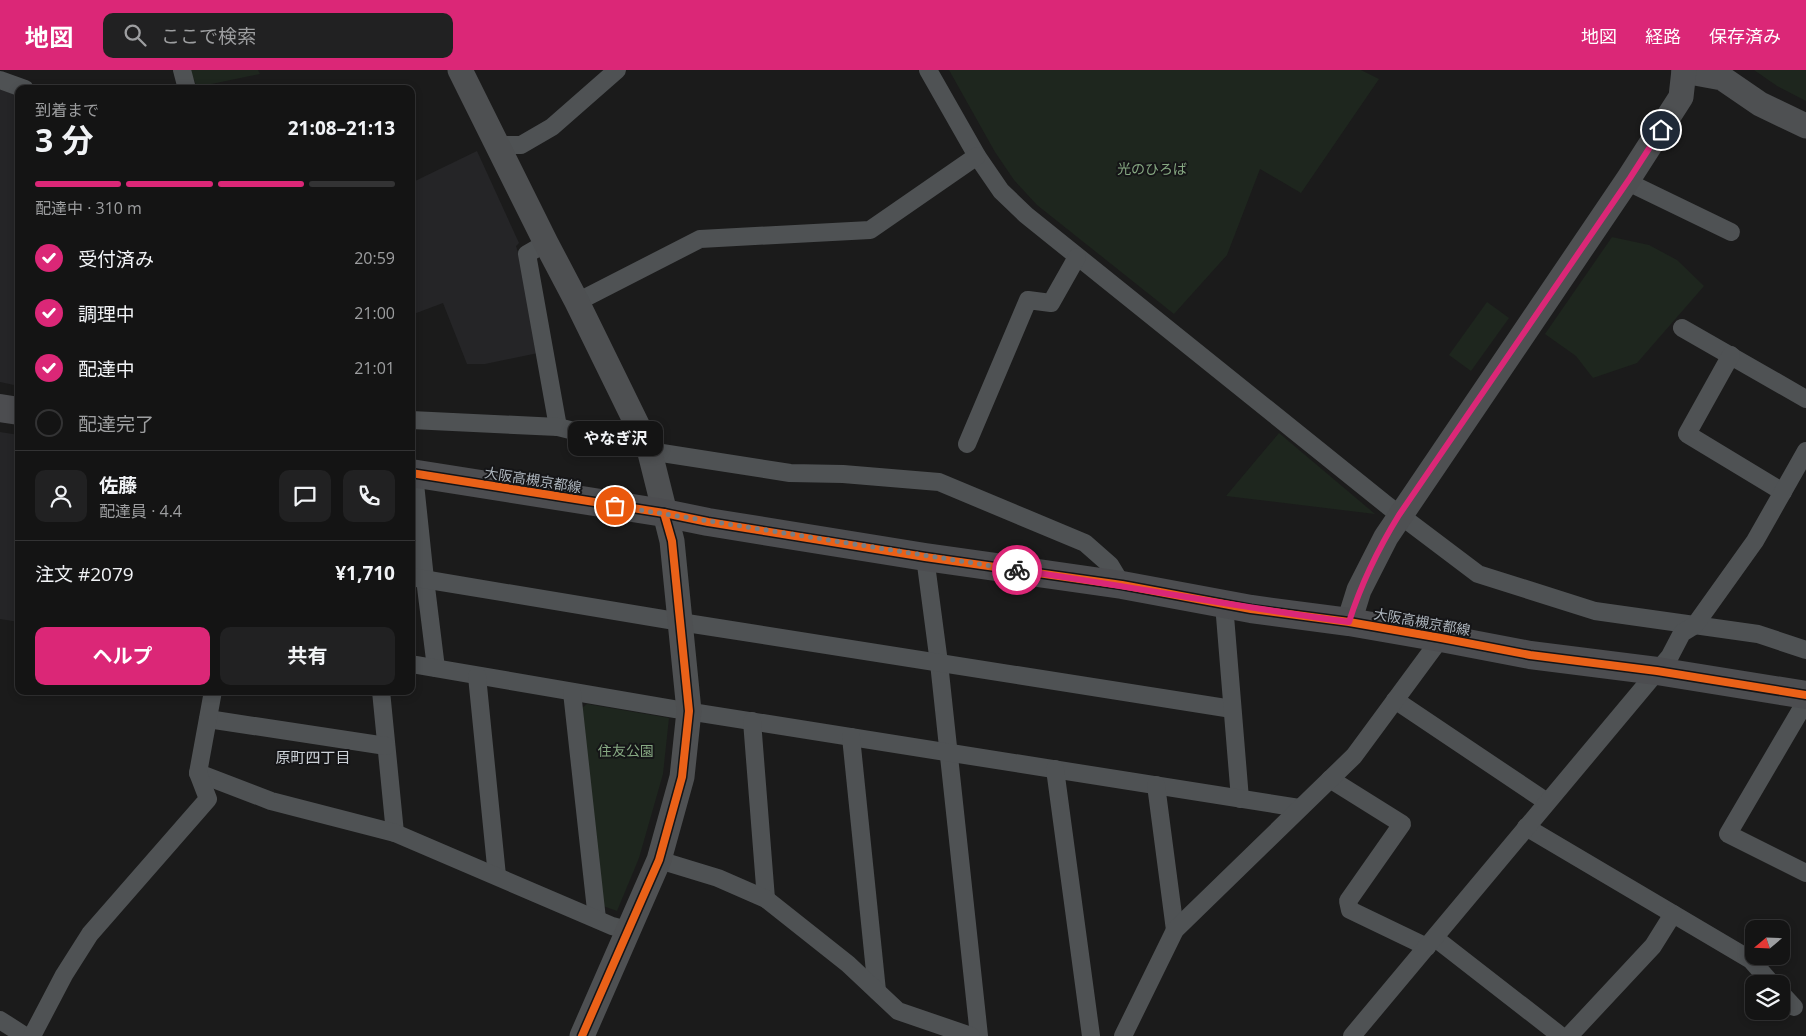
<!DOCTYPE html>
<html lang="ja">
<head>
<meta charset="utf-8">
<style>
	body { margin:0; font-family:"Open Sans","Noto Sans JP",sans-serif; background:#212122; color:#f1f3f6; height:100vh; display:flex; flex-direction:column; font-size:19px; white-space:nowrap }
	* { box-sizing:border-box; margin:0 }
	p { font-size:16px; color:#9d9ea0 }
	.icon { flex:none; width:28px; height:28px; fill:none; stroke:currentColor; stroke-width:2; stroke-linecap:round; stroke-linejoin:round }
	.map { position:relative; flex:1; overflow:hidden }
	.details { position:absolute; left:15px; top:15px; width:400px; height:610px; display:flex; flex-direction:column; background:#141414; border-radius:10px; box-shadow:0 2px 8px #0003,0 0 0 1px #333334 }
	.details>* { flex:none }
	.needle { width:32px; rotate:251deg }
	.tools { position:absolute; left:1745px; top:850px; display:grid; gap:10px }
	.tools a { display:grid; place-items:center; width:45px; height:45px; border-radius:10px; background:#141414; box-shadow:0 2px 8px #0003,0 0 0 1px #333334; font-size:25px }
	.pin { position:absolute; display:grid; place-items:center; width:42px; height:42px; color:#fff; margin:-21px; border:2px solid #fff; border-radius:50%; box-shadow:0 1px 5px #0007 }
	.courier { position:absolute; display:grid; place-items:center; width:50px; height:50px; margin:-25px; border:4px solid #db2777; border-radius:50%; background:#fff; color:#222; box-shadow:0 1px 6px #0007 }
	.bubble { position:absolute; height:35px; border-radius:10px; background:#141414; box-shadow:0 2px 8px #0003,0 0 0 1px #333334; font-size:16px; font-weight:700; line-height:35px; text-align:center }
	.head em { font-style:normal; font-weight:700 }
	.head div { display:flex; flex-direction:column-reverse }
	.head { display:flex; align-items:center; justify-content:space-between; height:85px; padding:0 20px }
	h1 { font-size:32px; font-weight:700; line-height:38px }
	.bar { display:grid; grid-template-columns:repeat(4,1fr); gap:8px 5px; align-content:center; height:60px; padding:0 20px }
	.bar i { height:6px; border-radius:4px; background:#333334 }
	.bar .selected { background:#db2777 }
	.bar p { grid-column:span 4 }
	.line { display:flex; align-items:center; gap:12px; padding:0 20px; border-top:1px solid #333334 }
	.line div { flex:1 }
	.round { display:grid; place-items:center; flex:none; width:52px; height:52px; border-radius:10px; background:#212122 }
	ol { padding:0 20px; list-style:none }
	li { display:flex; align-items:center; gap:15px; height:55px }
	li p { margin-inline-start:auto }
	li .icon { padding:5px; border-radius:50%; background:#db2777; color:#fff; stroke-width:4 }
	li:last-child { color:#9d9ea0 }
	li i { width:28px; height:28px; border:2px solid #333334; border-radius:50% }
	.button { display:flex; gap:10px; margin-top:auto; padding:10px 20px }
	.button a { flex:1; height:58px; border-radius:10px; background:#db2777; color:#fff; font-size:20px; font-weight:700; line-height:58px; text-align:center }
	.button a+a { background:#212122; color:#f1f3f6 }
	header { display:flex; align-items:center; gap:30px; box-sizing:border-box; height:70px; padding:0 25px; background:#db2777; color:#fff }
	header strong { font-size:24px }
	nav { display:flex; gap:28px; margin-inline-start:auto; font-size:18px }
	.search { width:350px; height:45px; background:#212122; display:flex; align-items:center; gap:12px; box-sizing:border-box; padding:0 18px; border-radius:10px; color:#9d9ea0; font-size:19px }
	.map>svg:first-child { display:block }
	.built { fill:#252527 }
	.green { fill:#1e261e }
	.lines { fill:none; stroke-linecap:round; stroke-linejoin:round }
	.street { stroke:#4f5254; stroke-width:18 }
	.secondary { stroke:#4e5052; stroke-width:25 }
	.primary { stroke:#4c4d50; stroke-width:28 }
	.cycleway-casing { stroke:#151517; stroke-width:11 }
	.cycleway { stroke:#ea6118; stroke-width:8 }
	.done { stroke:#797e84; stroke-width:5; stroke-dasharray:0 9 }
	.route { stroke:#db2777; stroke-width:6 }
	.labels { text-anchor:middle; stroke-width:4; stroke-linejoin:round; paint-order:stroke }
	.park-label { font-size:14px; fill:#86a882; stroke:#151517 }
	.street-label { font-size:14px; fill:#acb4bc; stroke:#151517 }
	.neighbourhood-label { font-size:15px; fill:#cdd2d8; stroke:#151517 }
</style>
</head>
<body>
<header>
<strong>地図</strong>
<div class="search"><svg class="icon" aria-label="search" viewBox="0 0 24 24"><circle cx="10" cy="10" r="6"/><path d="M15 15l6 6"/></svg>ここで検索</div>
<nav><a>地図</a><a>経路</a><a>保存済み</a></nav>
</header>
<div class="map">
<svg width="1806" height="966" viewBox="0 0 1806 966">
	<rect width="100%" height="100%" fill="#1b1b1b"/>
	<!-- built -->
	<g class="built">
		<polygon points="0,16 19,23 19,312 14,315 0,312"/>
		<polygon points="477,81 519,173 516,176 525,205 538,283 485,294 467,294 443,233 411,245 411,113"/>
		<polygon points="0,362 19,365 19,552 0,549"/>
	</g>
	<!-- green -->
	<g class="green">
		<polygon points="190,0 258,0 260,4 197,17"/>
		<polygon points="949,0 1361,0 1379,9 1301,123 1260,99 1227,185 1174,244 1037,135 1014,110 995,82"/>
		<polygon points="1754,0 1806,0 1806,31 1777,16"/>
		<polygon points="1612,167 1649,175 1677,190 1704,216 1637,293 1593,308 1576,286 1545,264"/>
		<polygon points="1487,232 1509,248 1471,301 1449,285"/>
		<polygon points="1279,363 1375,444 1226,426"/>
		<polygon points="587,634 669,648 663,704 639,788 617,841 603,836 581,639"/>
	</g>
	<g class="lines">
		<!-- street -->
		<g class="street">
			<polyline points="182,0 187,19"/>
			<polyline points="928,0 977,86 1001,121 1026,145 1388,436 1478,504 1595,541 1758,564 1806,580"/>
			<polyline points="0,10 25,19"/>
			<polyline points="497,75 521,75 552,57 617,0"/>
			<polyline points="1629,108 1638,117 1731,162"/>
			<polyline points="546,173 527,184 558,357"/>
			<polyline points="577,232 700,169 870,160 977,86"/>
			<polyline points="1682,258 1806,329"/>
			<polyline points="1731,285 1687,364 1783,422"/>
			<polyline points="411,350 558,357 662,383 790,403 843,404 939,412 1085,473 1110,495 1122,515"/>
			<polyline points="967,374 1028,230 1051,233 1077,187"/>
			<polyline points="414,404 425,509 436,598"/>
			<polyline points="925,487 939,593 979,966"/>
			<polyline points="411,507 693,554 1232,639"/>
			<polyline points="1224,534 1240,729"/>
			<polyline points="411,594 674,639 1299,738"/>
			<polyline points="477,606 497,806"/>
			<polyline points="381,621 395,763"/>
			<polyline points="572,622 597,849"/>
			<polyline points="1395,630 1547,732"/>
			<polyline points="1806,631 1728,764 1806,803"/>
			<polyline points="208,649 386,676"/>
			<polyline points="752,651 766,829"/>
			<polyline points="851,667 877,921"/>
			<polyline points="1055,699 1091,966"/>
			<polyline points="198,703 271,731 395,763 612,856 627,860"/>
			<polyline points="1330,709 1402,754 1348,831 1350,840 1427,877"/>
			<polyline points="1156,715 1175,860"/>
			<polyline points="1526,757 1751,890 1772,914"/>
			<polyline points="659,790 718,808 766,829 848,894 898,941 971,966"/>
			<polyline points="1435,868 1561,966"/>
			<polyline points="1781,923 1794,937"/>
			<polyline points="0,950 25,966"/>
			<polyline points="32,966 64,905 90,864 208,729 198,703 213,621"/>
			<polyline points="1123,966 1175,860 1354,686 1441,568"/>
			<polyline points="1352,966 1670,586 1682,563 1695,555 1755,471 1806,381"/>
			<polyline points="1569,966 1653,876 1673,844"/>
		</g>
		<!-- secondary -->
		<g class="secondary">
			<polyline points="460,0 546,173 577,232 649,379 672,471 689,641 682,707 659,790 582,966"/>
			<polyline points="1684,1 1722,8 1760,34 1806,56"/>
			<polyline points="1349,552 1359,520 1386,467 1629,108 1681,27 1684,0"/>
		</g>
		<!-- primary -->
		<g class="primary">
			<polyline points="0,338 19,341"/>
			<polyline points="411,403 664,443 708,452 925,487 1122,515 1251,539 1349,552 1441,568 1530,585 1657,601 1806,625"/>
		</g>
		<defs>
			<g id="cycleway">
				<polyline points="411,403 664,443 708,452 925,487 1122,515 1251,539 1349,552 1441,568 1530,585 1657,601 1806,625"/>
				<polyline points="582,966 659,790 682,707 689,641 672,471 664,443"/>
			</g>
		</defs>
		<!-- cycleway casing -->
		<use href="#cycleway" class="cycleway-casing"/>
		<!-- cycleway -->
		<use href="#cycleway" class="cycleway"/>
	</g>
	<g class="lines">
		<!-- done -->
		<polyline class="done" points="615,436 1017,500"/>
		<!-- route -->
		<path class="route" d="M 1017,500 C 1128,516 1238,537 1349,552 C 1361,514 1378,479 1399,445 L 1630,108 L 1661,60"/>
	</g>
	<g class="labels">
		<!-- park labels -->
		<g class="park-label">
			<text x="1152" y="104">光のひろば</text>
			<text x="626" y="686">住友公園</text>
		</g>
		<!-- street labels -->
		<g class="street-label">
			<text transform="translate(533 410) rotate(9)" y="5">大阪高槻京都線</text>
			<text transform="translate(1422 552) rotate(10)" y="5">大阪高槻京都線</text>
		</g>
		<!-- neighbourhood labels -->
		<g class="neighbourhood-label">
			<text x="313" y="693">原町四丁目</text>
		</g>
	</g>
</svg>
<div class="tools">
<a><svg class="needle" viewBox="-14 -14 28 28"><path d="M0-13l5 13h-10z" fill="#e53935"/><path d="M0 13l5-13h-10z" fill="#9d9ea0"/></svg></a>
<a><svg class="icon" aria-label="layers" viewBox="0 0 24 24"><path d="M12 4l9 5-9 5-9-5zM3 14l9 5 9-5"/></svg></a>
</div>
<div class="pin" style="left:615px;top:436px;background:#ea580c"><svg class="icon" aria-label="bag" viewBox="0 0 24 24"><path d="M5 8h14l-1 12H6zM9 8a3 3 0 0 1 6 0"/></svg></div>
<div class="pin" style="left:1661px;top:60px;background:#1f2937"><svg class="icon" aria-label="home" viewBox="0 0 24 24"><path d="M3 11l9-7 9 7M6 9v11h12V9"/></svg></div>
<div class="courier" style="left:1017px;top:500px"><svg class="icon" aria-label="bike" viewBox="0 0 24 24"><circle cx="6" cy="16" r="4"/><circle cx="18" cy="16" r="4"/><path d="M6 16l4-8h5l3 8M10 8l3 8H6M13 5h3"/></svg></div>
<div class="bubble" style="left:568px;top:351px;width:95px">やなぎ沢</div>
<section class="details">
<div class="head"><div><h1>3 分</h1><p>到着まで</p></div><em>21:08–21:13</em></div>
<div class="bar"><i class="selected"></i><i class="selected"></i><i class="selected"></i><i></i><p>配達中 · 310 m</p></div>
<ol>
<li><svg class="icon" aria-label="check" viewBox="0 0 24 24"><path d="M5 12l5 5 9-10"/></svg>受付済み<p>20:59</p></li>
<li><svg class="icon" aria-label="check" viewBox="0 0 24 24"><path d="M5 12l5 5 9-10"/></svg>調理中<p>21:00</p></li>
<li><svg class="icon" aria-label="check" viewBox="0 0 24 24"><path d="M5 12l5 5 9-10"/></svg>配達中<p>21:01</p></li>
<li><i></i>配達完了</li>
</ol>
<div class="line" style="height:90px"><a class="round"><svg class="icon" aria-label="person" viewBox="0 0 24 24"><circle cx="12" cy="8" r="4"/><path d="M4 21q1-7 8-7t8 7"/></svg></a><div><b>佐藤</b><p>配達員 · 4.4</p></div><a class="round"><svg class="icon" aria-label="chat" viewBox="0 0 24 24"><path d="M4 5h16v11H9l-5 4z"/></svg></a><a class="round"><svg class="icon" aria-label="phone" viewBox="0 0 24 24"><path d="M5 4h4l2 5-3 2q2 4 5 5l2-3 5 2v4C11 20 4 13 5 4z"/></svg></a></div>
<div class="line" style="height:65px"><div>注文 #2079</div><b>¥1,710</b></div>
<div class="button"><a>ヘルプ</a><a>共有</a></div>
</section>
</div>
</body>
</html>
